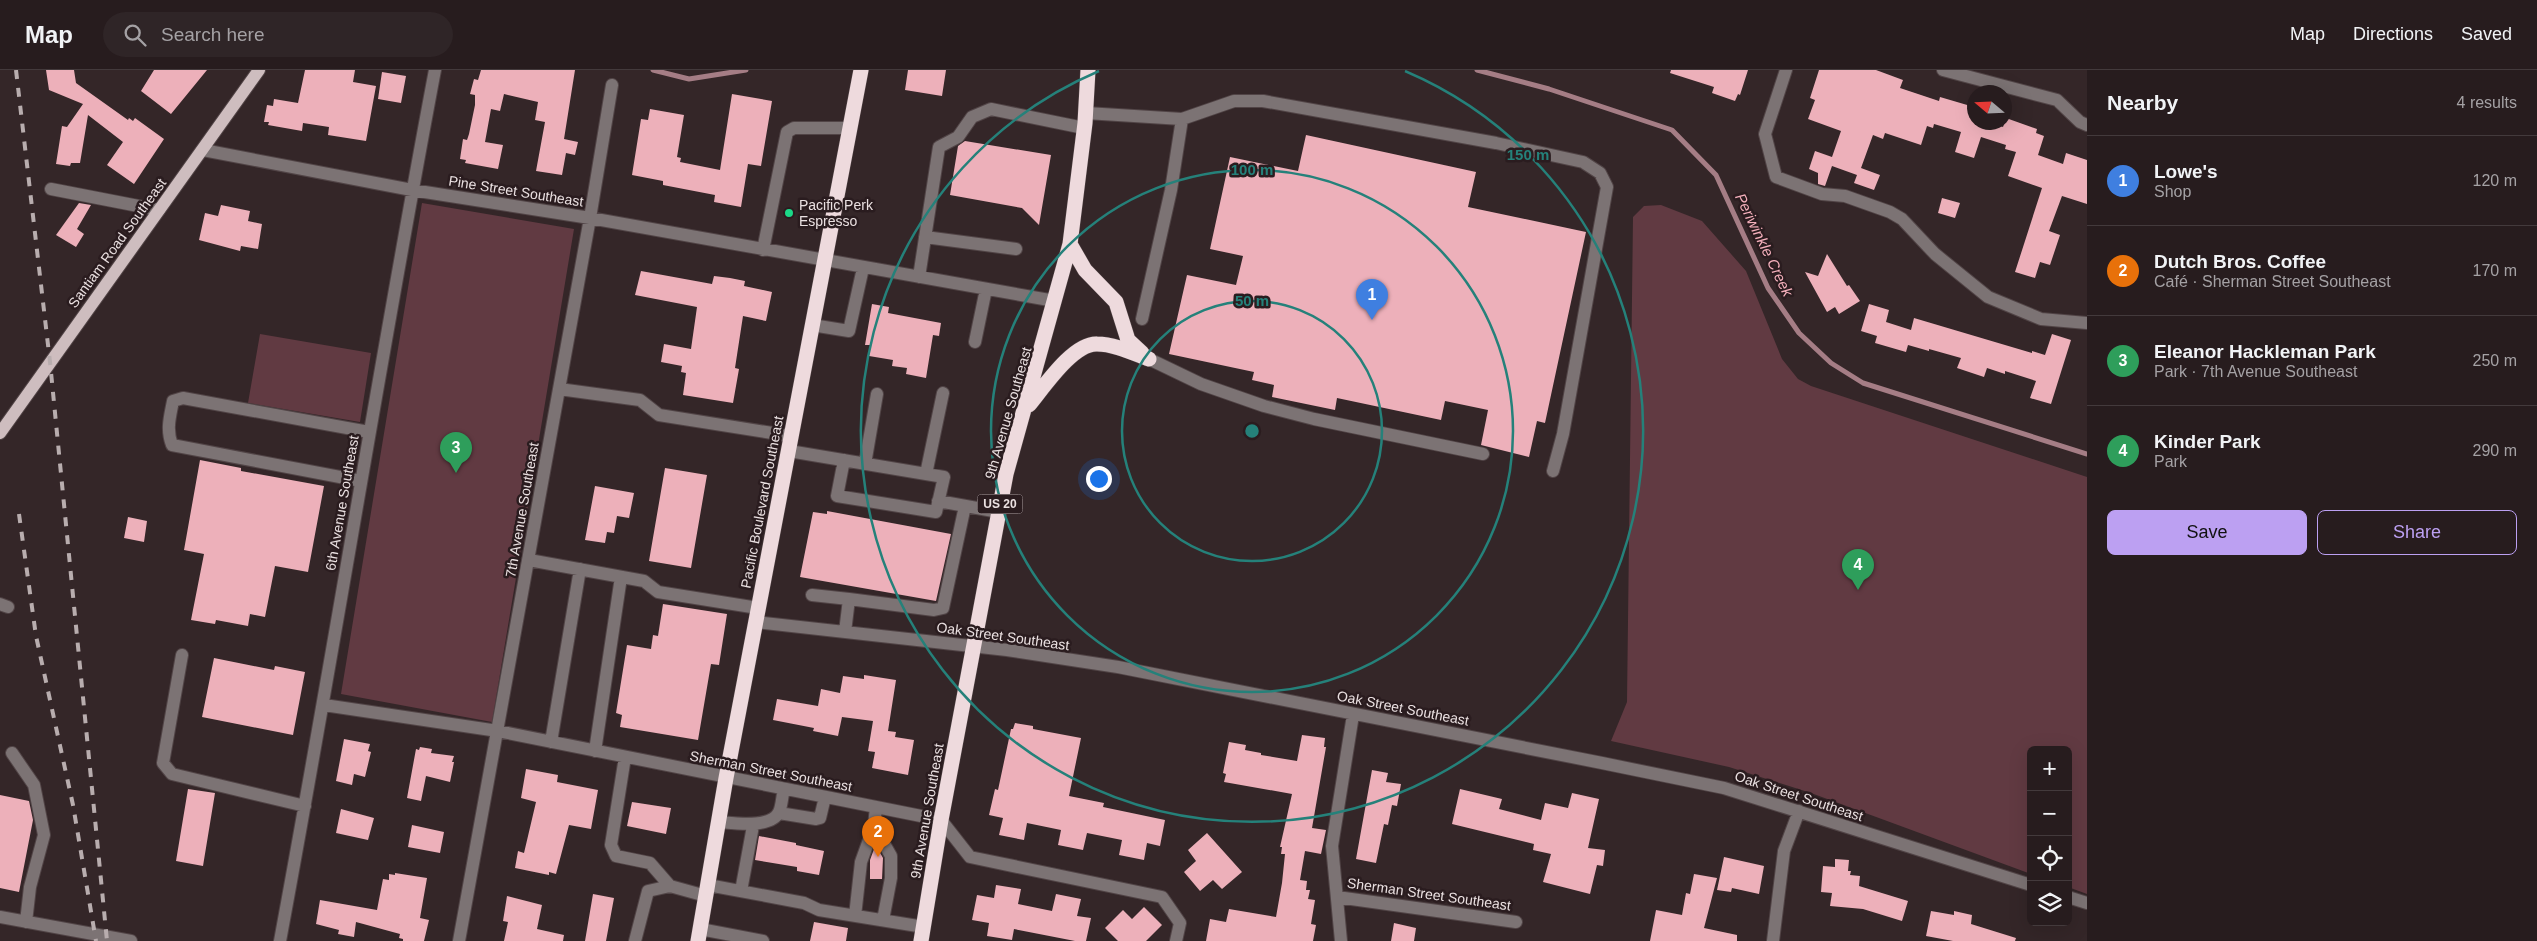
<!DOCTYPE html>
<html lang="en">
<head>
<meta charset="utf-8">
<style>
  body { margin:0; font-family:Arial,sans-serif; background:#2f2527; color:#f1f3f6 }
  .controls { position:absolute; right:15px; bottom:15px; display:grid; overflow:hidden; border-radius:8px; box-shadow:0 5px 20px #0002 }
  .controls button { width:45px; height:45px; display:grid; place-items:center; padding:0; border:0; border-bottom:1px solid #433a3c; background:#271c1e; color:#f1f3f6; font:25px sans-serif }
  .compass { position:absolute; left:1967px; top:15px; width:45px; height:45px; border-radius:50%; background:#271c1e; box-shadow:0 5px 20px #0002; rotate:289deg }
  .you { position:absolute; left:1098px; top:408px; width:18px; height:18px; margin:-12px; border:4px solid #fff; border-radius:50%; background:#1a73e8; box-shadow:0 0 0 8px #1a73e833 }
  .badge { display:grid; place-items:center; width:32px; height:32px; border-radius:50%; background:#bca0f2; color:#fff; font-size:16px; font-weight:700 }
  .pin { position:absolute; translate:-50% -41px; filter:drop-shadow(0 1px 2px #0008) }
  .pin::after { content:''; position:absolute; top:26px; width:18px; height:15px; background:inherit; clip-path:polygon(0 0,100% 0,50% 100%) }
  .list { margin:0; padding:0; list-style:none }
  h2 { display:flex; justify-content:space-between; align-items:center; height:65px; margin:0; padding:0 20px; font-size:21px }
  h2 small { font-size:16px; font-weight:400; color:#a4a1a4 }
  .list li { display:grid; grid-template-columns:32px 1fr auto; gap:15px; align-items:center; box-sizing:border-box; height:90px; padding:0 20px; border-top:1px solid #433a3c }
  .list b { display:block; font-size:19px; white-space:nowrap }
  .list p { margin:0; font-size:16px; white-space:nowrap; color:#a4a1a4 }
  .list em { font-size:16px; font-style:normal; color:#a4a1a4 }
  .actions { display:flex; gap:10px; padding:15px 20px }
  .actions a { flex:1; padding:11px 0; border:1px solid #bca0f2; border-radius:8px; text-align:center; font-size:18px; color:#bca0f2 }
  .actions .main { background:#bca0f2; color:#111 }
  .icon { flex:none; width:28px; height:28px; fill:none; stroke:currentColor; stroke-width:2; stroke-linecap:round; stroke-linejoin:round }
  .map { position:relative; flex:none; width:2087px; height:871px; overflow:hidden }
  header { display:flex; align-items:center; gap:30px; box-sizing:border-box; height:70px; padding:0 25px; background:#271c1e; border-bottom:1px solid #433a3c }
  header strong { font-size:24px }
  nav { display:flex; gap:28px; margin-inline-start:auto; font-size:18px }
  .search { width:350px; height:45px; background:#2f2527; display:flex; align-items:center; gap:12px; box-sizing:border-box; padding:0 18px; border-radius:28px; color:#a4a1a4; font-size:19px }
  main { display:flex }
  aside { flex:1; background:#271c1e }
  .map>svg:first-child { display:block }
  .green { fill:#613a42 }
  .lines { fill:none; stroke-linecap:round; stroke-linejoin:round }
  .stream { stroke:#a57d85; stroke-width:5 }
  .building { fill:#edb0ba }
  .minor-casing { stroke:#514446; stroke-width:14 }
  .major-casing { stroke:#514446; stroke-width:14 }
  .highway-casing { stroke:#514446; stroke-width:16 }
  .minor { stroke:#7c7374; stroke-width:12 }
  .major { stroke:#cebdbf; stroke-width:12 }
  .highway { stroke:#eedadd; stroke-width:15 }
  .rail { stroke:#b8adae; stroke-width:4; stroke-dasharray:9 9; stroke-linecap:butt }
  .ring { fill:none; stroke:#25817a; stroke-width:2.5 }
  .poi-dot { fill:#1bd988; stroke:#2a1c1f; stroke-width:2 }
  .labels { text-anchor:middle; stroke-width:5; stroke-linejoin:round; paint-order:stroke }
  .shield { fill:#2a1c1f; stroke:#b0a5a7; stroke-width:1 }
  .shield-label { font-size:12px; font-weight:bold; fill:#eae0e1 }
  .street-label { font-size:14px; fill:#eae0e1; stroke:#2a1c1f }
  .poi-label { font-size:14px; fill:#eae0e1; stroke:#2a1c1f; text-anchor:start }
  .water-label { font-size:15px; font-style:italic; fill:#f6b1bd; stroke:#2a1c1f }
  .centre { fill:#25817a; stroke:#2a1c1f; stroke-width:2.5 }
  .ring-label { font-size:15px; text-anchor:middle; font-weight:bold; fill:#25817a; stroke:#2a1c1f; stroke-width:5; stroke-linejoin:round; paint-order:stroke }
</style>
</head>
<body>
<header>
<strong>Map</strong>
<div class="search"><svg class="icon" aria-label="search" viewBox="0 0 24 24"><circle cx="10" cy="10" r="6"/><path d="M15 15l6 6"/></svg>Search here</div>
<nav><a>Map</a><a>Directions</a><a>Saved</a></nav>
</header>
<main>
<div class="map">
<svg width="2087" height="871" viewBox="0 0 2087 871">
  <rect width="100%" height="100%" fill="#342628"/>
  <!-- green -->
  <path class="green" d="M422,133L574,159L492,652L341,624Z
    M1661,135L1702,151L1746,201L1782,289L1798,309L1811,316L2087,407V824L2068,817V680H2031V804L1811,723L1729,697L1611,671L1627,632L1633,147L1644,136Z
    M260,264L371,283L360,352L248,333Z"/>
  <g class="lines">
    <!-- stream -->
    <path class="stream" d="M653,0L689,9L746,0
      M1477,0L1549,19L1672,60L1716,105L1768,218L1799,263L1831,293L1863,313L2087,384"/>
  </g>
  <!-- building -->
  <path class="building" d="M46,0H74L76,13L128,50L129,48L133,51L135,48L164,69L134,114L107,95L123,72L88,45L80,93H71L70,96L56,94L62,56L67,57L83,34L49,20Z
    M154,0H207L171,44L141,21Z
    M305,0H355L353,12L376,16L366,71L328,65L329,57L303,53L302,61L268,55L269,52H264L267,35L273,36L274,29L298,33Z
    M481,0H575L564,69L578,72L575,85L566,83L562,105L536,101L545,52L535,50L538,32L504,24L500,41L491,39L485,72L503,75L498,99L465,93L466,90L460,89L463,69L467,70L469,64L475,35V25L470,24L474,9L478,10Z
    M908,0H946L942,26L905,20Z
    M1671,0H1748L1740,25L1738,24L1735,31L1712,23L1714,17L1670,3Z
    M1819,0H1876L1903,10L1900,18L1939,31L1940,27L1974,37V52H1991L2003,57L2006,48L2037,59L2036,63L2044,66L2038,85L2063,94L2066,83L2087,90V134L2062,126L2049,161L2060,165L2050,195L2040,192L2035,208L2015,202L2042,118L2008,106L2016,82L2005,79L2006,75L1981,67L1974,88L1955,82L1961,62L1934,54L1933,58L1927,56L1921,75L1885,63L1883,69L1873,65L1861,98L1880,105L1874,120L1854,113L1857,105L1832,96L1825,116L1818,114V103L1809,99L1815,81L1832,87L1841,61L1808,49L1815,30L1810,28Z
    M382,2L406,6L401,33L378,29Z
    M732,24L772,31L761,96L748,94L741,137L714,132L715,125L663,115V111L632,105L641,49L648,50L650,39L684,45L677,87L681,88L680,92L720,100Z
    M1306,65L1476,102L1468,137L1586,162L1545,353L1537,351L1529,387L1481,375L1488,340L1445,331L1441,350L1337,328L1335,340L1272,327L1274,315L1252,310L1254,302L1169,284L1187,205L1236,215L1243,186L1210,179L1230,87L1298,101Z
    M965,71L1051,85L1039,155L1022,138L950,125L958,76Z
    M1942,128L1960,133L1955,148L1938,143Z
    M79,133L91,135L77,159L84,164L76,177L56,165Z
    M221,135L250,141L248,151L262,154L258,179L241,176L240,181L199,170L205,143L218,146Z
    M1827,184L1847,216L1849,215L1860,231L1839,244L1835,237L1827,242L1805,202L1818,206Z
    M641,201L712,214L714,206L730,208L745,211L744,216L772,222L766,251L743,246L735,298L739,299L733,333L683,325L686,303L681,302L682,296L661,292L664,274L691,279L697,237L635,225Z
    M872,234L889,237L888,243L941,253L939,266L933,265L926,308L906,304L907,298L892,296L893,290L869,286L871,275H865Z
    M1869,234L1889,240L1886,252L1911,260L1914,248L2032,283V281L2045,285L2052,264L2071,270L2051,334L2030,328L2036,311L2005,301V304L1987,298L1984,307L1957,298L1961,288L1929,279V281L1908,275L1906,282L1875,273L1877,266L1861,261Z
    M200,390L241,398V401L324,416L308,502L275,496L265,547L250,544L248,556L216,550L215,554L191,550L204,484L184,480Z
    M665,398L707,405L691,498L649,491Z
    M595,416L634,423L629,448L617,446L614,463L607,462L605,473L585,470Z
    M827,441L951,464L936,531L800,507L813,442L827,444Z
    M128,447L147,451L144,472L124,468Z
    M663,534L727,544L719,595L711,594L698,670L620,657L622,645L616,643L627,575L651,579L653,565L658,566Z
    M214,588L274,600L275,596L305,602L293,665L202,647Z
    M864,605L896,610L888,661L896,662L895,667L914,670L908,705L872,698L875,682L868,681L873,651L842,647L838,666L813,661L814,658L773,650L777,629L818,636L821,619L840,623L843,606L864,609Z
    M1015,653L1033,656V659L1081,668L1069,726L1104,733L1103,737L1165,750L1160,776L1147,773L1144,790L1119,785L1122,770L1087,763L1083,780L1058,775L1061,760L1027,753L1024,770L999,765L1003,748L989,745L995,719L998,720L1011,659H1013Z
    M1302,665L1325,668L1324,677H1326L1312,758L1326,760L1321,784L1305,781L1300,810L1307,811L1306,820H1310L1308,829L1315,830L1311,854L1316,855L1313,871H1206L1210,849L1226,852L1229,839L1276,847L1282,813L1285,784H1281L1282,777H1280L1292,724L1224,712L1226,704L1223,703L1229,672L1246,675L1245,680L1261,683V685L1297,691Z
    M344,669L370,674L368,681L371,682L365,707L354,704L352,715L336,711Z
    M420,677L432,679L431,683L454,686L452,692H454L450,712L426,706L421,731L407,728L416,679L419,680Z
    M526,699L558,705L557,712L598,720L591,759L569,755L556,804L549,802V805L515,798L518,781L524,783L536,732L521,728Z
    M1372,700L1388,703L1386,712L1401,714L1397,736L1392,735L1388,755L1384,754L1376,793L1356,789Z
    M188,719L215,723L203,796L176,791Z
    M1460,719L1502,729L1499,739L1541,750L1545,733L1568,738L1572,723L1599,729L1588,778L1605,780L1603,796L1597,795L1590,824L1543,812L1551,784L1533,780L1534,774L1452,754Z
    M0,725L29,731L33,750L19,822L0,818Z
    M632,732L671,738L666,764L627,756Z
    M341,739L374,748L368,770L336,763Z
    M412,755L444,762L440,783L408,777Z
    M1207,763L1242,802L1222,819L1213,810L1200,821L1184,802L1196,791L1188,780Z
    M759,766L796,773V775L824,781L819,805L797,801V797L755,790Z
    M874,779H878L883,788L882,809H870V790Z
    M1724,787L1764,796L1759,824L1732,818L1731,822L1717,820Z
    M1835,789L1849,790L1848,801H1851L1850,805L1860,806L1859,816L1908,831L1902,851L1863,839L1830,836L1832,823L1821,822L1823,796L1835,797Z
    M395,803L427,808L420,848L429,850L424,871H403V869L399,868L400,864L356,852L354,867L338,864L339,860L316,854L320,830L377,840L383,809L389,810V804L395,805Z
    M1694,804L1717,808L1704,858L1737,865V871H1650L1656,840L1682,845L1686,823L1690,824Z
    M996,815L1021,819L1018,834L1052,841L1056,824L1081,829L1077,846L1091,848L1086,871H1075L1014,859L1012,870L987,866L989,853L972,850L977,825L994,828Z
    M593,824L614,828L606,871H585Z
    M507,826L542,835L537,859L564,865L563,871H504L508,852L503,851Z
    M1144,837L1162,855L1146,871H1118L1105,858L1123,840L1132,849Z
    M1931,841L1954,845V841L1972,845L1971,854L2016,868L2015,871H1953L1926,866Z
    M814,852L848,858L846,871H810Z
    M1394,853L1416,858L1414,871H1391Z"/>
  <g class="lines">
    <defs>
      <path id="minor" d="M1786,0L1765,64L1776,107L1822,124L1845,126L1890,142L1902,149L1935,184L1988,227L2041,249L2087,253
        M1943,0L2057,30L2080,52L2087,55
        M1086,43L1182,49L1171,120L1142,249
        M1182,49L1234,31H1263L1496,73L1583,92L1600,103L1607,117L1563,364L1553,401
        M203,80L412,120L590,148L1055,231
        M51,119L159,140
        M925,167L1016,179
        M763,180L787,62L794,58H849
        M919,207L939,77L958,67L972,47L991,39L1084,58
        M812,255L849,261L863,198
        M975,272L986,219
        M1149,289L1201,314L1264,336L1314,349L1483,384
        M559,319L640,330L659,345L791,366
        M789,381L944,407L936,442L837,426L844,390
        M865,394L877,324
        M926,404L943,323
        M361,411L172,375C166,359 170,347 173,331L183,328L369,362
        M938,431L999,442
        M529,490L644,511L658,522L758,538
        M812,525L849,529
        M0,534L8,537
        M756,552L1007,580L1118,597L1602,693L1724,718L2031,815
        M845,562L849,529L934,540L943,538L965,436
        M182,585L163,693L172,704L305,736
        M324,635L498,661L941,750L970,787L1162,827L1180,853L1176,871
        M551,672L580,499
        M595,681L621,507
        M12,683L34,715L44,765L30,817L26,852
        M625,687L611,775L616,786L650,793L670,816L706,826
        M779,743L816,749L820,748L825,727
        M719,752C733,753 771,759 779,742C782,736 782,726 784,719
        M874,756L891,786V808L883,850
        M708,815L804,833L819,840L924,857
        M741,821L753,756
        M1337,827L1516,852
        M2068,827L2087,833
        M855,846L861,792L874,756L876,737
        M0,847L131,871
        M700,859L763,871
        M280,871C334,581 380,290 435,0
        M459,871L590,148L612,15
        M635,871L648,821L670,816
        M1341,871L1332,776L1353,645
        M1773,871L1784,781L1799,741"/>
      <path id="major" d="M0,363L259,0"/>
      <path id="highway" d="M1070,174L1085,200L1116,232L1128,270L1142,283
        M1029,335C1044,317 1073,273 1097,274C1114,274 1133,283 1149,289
        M698,871L726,708L861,0
        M921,871L941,750L1006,404L1070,174L1085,53L1088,0"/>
    </defs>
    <!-- minor casing -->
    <use href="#minor" class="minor-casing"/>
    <!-- major casing -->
    <use href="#major" class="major-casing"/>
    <!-- highway casing -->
    <use href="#highway" class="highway-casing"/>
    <!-- minor -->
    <use href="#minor" class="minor"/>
    <!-- major -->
    <use href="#major" class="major"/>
    <!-- highway -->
    <use href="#highway" class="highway"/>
    <!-- rail -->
    <path class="rail" d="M16,0L50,292L107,871
      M19,444L36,566L73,735L96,871"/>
  </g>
  <!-- distance rings -->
  <g class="ring">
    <circle cx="1252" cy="361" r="130"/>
    <circle cx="1252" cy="361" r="261"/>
    <path d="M1405 1A391 391 0 1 1 1099 1"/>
  </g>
  <!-- markers -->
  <circle class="poi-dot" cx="789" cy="143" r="5"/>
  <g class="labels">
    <!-- shield labels -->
    <rect class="shield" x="977.5" y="424.5" width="45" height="19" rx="4"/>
    <g class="shield-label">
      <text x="1000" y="438">US 20</text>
    </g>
    <!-- street labels -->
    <g class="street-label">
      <text transform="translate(516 121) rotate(9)" y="5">Pine Street Southeast</text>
      <text transform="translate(117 173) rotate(-54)" y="5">Santiam Road Southeast</text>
      <text transform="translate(1008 343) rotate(-74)" y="5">9th Avenue Southeast</text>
      <text transform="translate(762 432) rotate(-79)" y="5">Pacific Boulevard Southeast</text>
      <text transform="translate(342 433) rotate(-80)" y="5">6th Avenue Southeast</text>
      <text transform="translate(522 440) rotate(-80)" y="5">7th Avenue Southeast</text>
      <text transform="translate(1003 566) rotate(8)" y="5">Oak Street Southeast</text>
      <text transform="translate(1403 638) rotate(11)" y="5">Oak Street Southeast</text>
      <text transform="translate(771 701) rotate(11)" y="5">Sherman Street Southeast</text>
      <text transform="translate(1799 726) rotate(18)" y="5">Oak Street Southeast</text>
      <text transform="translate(927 741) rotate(-80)" y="5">9th Avenue Southeast</text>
      <text transform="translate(1429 824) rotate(8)" y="5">Sherman Street Southeast</text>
    </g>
    <!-- poi labels -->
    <g class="poi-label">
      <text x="799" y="140">Pacific Perk<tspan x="799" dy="16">Espresso</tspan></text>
    </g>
    <!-- water labels -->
    <g class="water-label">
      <text transform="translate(1764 175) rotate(64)" y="5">Periwinkle Creek</text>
    </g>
  </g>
  <circle cx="1252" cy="361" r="8" class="centre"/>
  <g class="ring-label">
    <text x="1528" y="90">150 m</text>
    <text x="1252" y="105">100 m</text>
    <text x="1252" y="236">50 m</text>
  </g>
</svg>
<div class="controls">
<button>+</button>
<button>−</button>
<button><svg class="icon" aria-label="locate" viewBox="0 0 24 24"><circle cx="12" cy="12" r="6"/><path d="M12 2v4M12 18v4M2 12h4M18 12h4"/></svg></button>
<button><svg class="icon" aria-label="layers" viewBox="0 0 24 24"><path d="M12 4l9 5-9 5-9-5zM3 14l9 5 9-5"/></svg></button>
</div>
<svg class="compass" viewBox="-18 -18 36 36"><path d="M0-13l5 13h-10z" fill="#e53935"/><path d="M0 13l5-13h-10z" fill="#a4a1a4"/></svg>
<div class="you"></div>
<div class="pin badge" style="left:1372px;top:250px;background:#3f7fe0">1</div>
<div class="pin badge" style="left:878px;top:787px;background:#e8710a">2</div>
<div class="pin badge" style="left:456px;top:403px;background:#2e9e5b">3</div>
<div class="pin badge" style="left:1858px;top:520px;background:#2e9e5b">4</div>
</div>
<aside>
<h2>Nearby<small>4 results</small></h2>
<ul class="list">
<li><span class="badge" style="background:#3f7fe0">1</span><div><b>Lowe's</b><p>Shop</p></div><em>120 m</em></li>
<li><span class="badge" style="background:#e8710a">2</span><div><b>Dutch Bros. Coffee</b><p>Café · Sherman Street Southeast</p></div><em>170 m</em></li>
<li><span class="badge" style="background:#2e9e5b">3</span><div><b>Eleanor Hackleman Park</b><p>Park · 7th Avenue Southeast</p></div><em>250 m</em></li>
<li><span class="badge" style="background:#2e9e5b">4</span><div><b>Kinder Park</b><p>Park</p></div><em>290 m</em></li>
</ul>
<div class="actions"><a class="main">Save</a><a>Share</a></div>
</aside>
</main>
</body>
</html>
